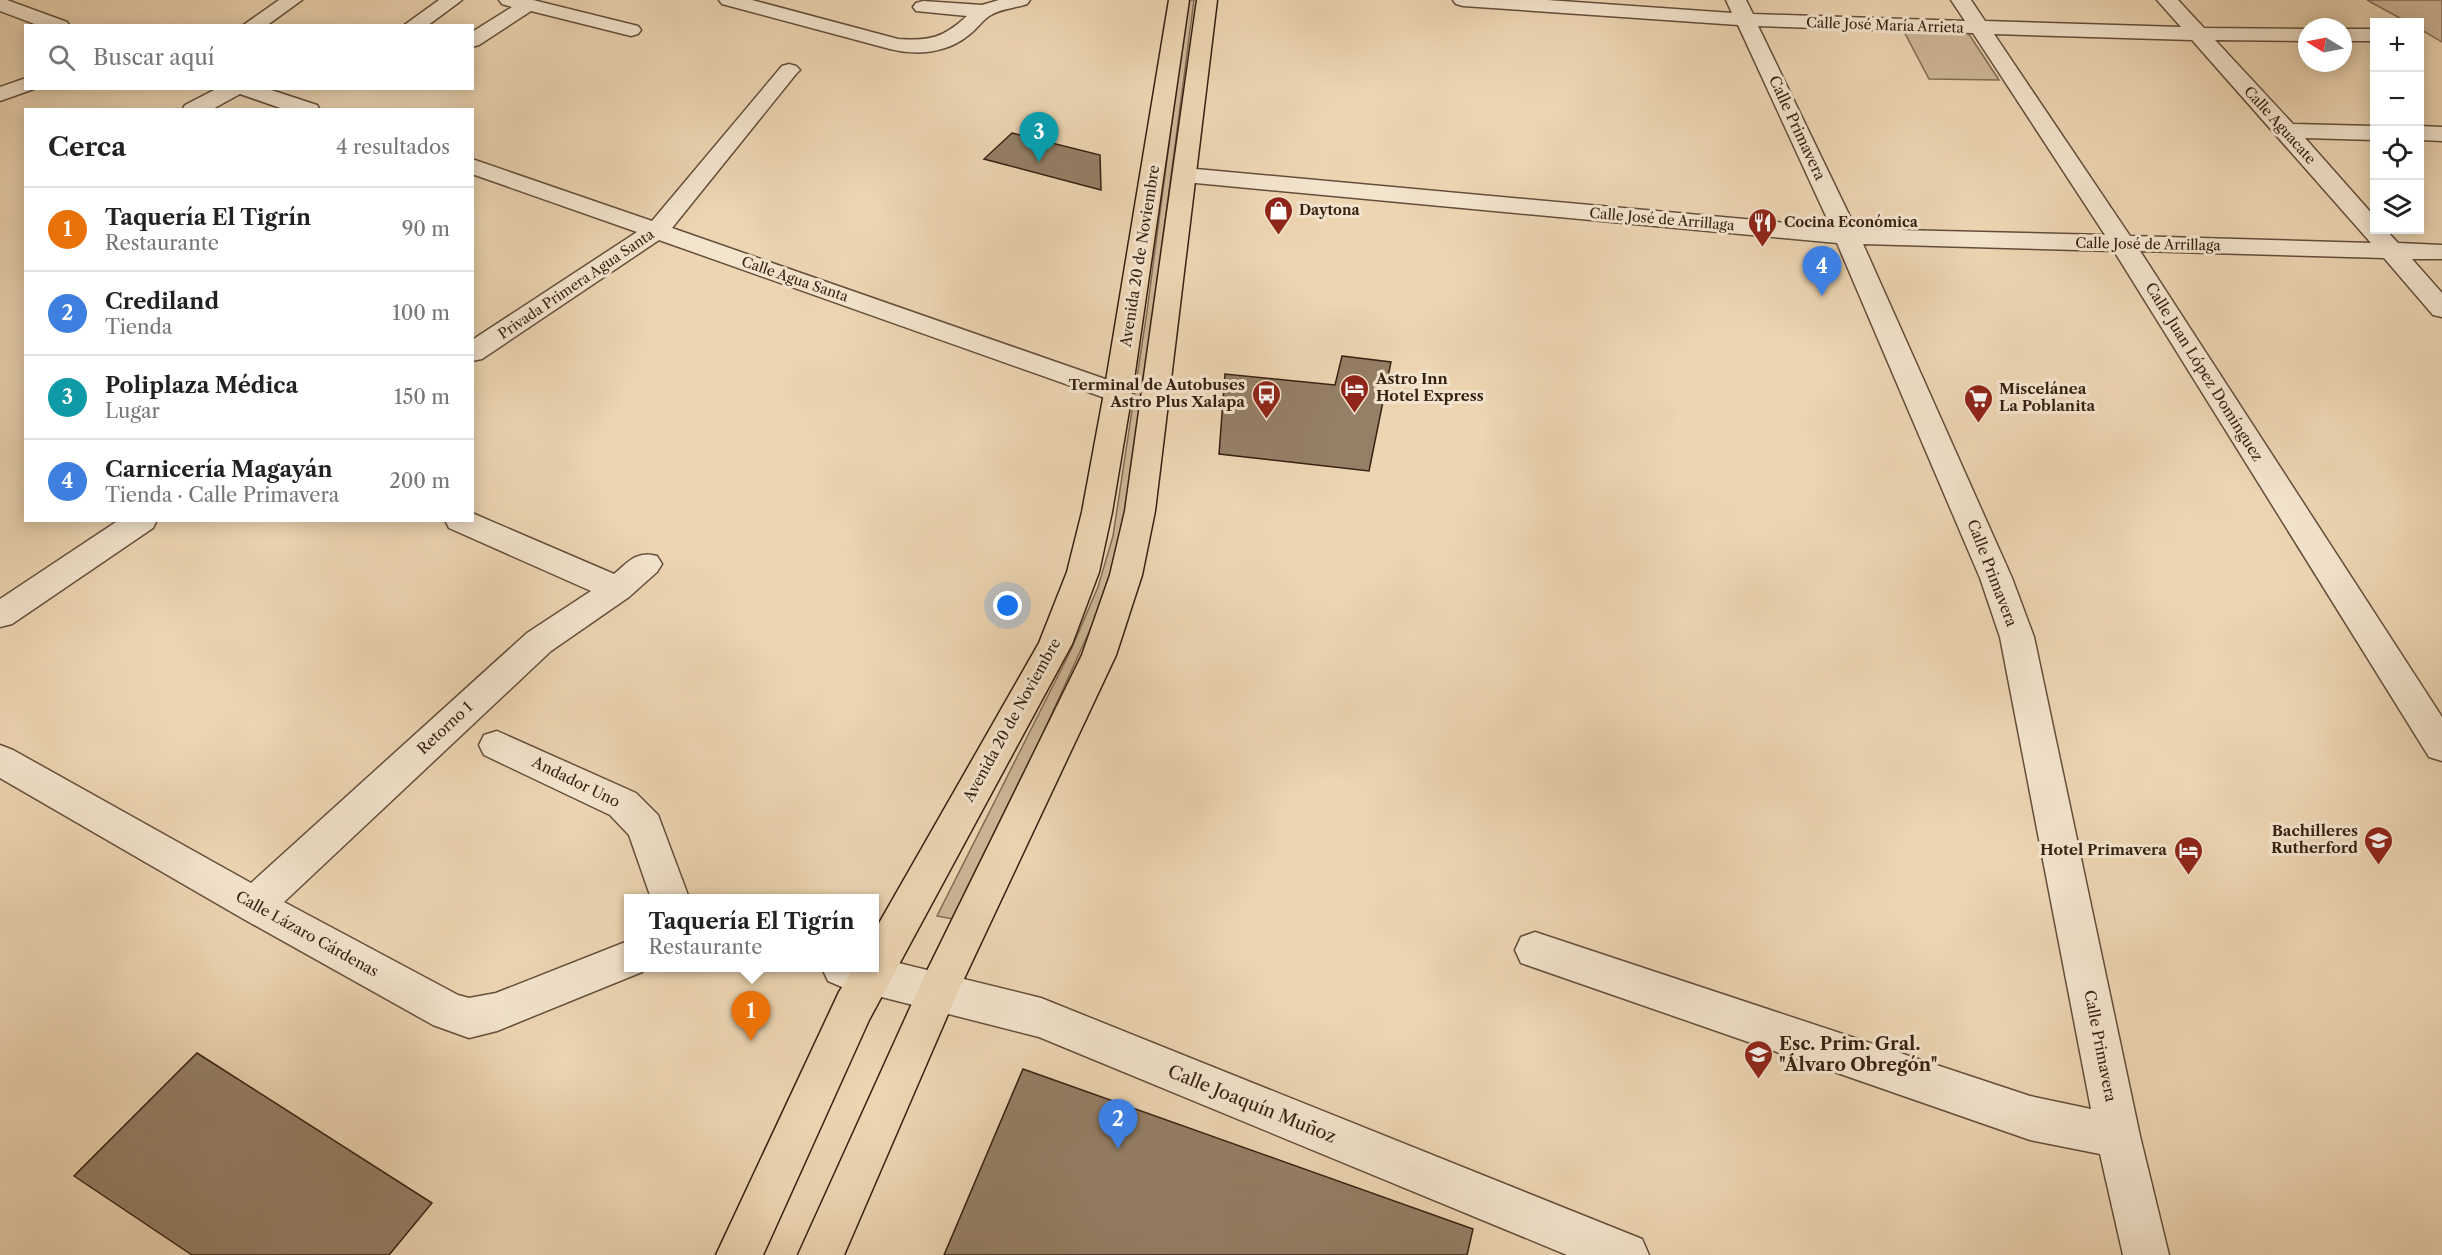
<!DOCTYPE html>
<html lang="es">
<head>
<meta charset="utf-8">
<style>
  body { margin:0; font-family:"Libre Caslon Text",serif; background:#f2f2f2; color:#222 }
  .controls { position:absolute; right:18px; top:18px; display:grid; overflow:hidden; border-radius:0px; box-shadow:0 3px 15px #0003 }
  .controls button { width:54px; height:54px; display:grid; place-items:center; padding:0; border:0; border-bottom:2px solid #e0e0e0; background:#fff; color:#222; font:30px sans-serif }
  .compass { position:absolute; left:2298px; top:18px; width:54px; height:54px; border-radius:50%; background:#fff; box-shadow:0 3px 15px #0003; rotate:280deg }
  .you { position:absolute; left:1008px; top:606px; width:21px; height:21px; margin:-15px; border:4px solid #fff; border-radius:50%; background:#1a73e8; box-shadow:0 0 0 9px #1a73e833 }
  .badge { display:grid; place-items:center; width:39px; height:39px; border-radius:50%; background:#8f2418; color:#fff; font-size:20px; font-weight:700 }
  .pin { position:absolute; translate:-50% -50px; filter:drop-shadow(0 2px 3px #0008) }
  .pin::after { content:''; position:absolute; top:32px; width:21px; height:18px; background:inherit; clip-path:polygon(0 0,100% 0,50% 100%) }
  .popup { position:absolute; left:624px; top:894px; width:255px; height:78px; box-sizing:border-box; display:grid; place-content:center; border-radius:0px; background:#fff; filter:drop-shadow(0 2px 4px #0005); font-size:20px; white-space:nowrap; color:#767676 }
  .popup b { font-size:22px; color:#222 }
  .popup::after { content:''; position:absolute; left:50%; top:100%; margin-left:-12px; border:12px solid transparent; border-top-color:#fff }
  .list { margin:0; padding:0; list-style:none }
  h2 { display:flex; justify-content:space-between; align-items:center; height:78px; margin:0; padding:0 24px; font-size:26px }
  h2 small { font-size:20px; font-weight:400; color:#767676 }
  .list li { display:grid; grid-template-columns:39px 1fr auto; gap:18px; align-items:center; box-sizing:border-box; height:84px; padding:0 24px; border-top:2px solid #e0e0e0 }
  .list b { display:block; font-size:22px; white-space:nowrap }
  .list p { margin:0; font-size:20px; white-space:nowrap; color:#767676 }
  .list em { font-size:20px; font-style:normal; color:#767676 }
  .icon { flex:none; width:33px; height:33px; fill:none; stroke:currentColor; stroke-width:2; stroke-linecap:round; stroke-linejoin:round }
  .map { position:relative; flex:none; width:2442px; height:1255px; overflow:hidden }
  .search { position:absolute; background:#fff; box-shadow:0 3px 15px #0003; left:24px; top:24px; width:450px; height:66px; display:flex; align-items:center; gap:15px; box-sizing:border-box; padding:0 21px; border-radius:0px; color:#767676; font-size:22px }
  .panel { position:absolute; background:#fff; box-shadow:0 3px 15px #0003; left:24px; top:108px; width:450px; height:414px; border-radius:0px }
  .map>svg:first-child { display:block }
  .green { fill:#ceb697; stroke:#826c55; stroke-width:1.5 }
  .building { fill:#957f66; stroke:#362113; stroke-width:1.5 }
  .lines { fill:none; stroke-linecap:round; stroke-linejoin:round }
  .minor-casing { stroke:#644e3b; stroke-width:3 }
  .major-casing { stroke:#362113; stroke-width:3 }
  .minor { fill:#f3e4cd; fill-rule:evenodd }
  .major { fill:#edd5b2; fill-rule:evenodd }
  .labels { text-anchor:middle; stroke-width:6; stroke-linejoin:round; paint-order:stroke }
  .far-street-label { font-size:14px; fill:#362113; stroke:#f3e4cd }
  .far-poi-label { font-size:14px; font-weight:bold; fill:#362113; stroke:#f3e4cd; text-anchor:start }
  .street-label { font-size:15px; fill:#362113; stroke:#f3e4cd }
  .poi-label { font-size:15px; font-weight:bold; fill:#362113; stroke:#f3e4cd; text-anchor:end }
  .near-poi-label { font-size:18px; font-weight:bold; fill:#362113; stroke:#f3e4cd; text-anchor:start }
  .near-street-label { font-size:18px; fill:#362113; stroke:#f3e4cd }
</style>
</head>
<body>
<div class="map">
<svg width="2442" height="1255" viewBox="0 0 2442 1255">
  <rect width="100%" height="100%" fill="#edd5b2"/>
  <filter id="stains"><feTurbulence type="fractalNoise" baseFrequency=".00333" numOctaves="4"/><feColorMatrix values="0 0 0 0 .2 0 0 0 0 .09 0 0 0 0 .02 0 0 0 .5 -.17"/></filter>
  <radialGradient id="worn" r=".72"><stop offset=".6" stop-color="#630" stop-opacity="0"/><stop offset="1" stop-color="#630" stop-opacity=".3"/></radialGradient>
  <!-- green -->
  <path class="green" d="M1188,0H1194L1124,537L1109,588L958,920L937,916L1071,650L1098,587L1113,536L1147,311Z
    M2367,0H2442V42L2420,29V22H2407Z
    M1899,22L1963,25L1999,80L1929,79Z"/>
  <!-- building -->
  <path class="building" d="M1012,133L1100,155L1101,190L984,159Z
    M1342,356L1391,362L1369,471L1219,454L1225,374L1335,385Z
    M197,1053L432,1203L389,1255H192L74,1176Z
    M1023,1069L1473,1229L1467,1255H944Z"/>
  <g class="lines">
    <defs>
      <path id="minor" d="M0,0H7L67,22L70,26H40L0,11Z
        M279,0H302L266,26H242Z
        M439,0H462L427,26H403Z
        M499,0H533L638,26L641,30L638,34L631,36L531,11L479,45L472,47V32L512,7L502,4Z
        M719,0H752L898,39C930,41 943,38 967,16L916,11L913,7L916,3L923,1L982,5L999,0H1030L1027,4C1016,8 1001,9 991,15C983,19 977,29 970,34C948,53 917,56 890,49L722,4Z
        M1453,0H1547L1732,13L1726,0H1746L1753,14L1965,21L1951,0H1971L1985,21L2181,27L2157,0H2178L2204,28L2307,29V41L2215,40L2293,124L2374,126V140L2305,138L2374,216V230H2386L2398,243L2442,245V259H2412L2442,293V317L2433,315L2384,258L2140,251L2442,717V761L2429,757L2114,251L1863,244L2012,578L2034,637L2140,1136L2169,1255H2123L2100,1154L2030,1140L1521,963L1515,950L1521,937L1535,932L2030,1096L2091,1109L2000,637L1980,578L1837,243L1185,182L1177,180L1173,175L1177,170L1185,168L1831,227L1738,25L1463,6L1456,4ZM1758,26L1973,33L2105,235L1856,229ZM1994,34L2192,40L2371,243L2130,236Z
        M2343,29H2374V41H2343Z
        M789,64L796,66L800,70L796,74L672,228L1128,387L1132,393L1128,399L1118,402L1108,399L659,240L482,359L472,361V340L637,232L472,174V159L652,221L782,66Z
        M26,78V88L34,89L0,101V87Z
        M218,88H265L317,105L320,110H286L240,94L211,110H182L185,105Z
        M2420,126L2442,127V141L2420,140Z
        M472,513L614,574C628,562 637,550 657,556L662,564L657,572L629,597L551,651L284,902L458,995L469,998L496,993L628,941V968H644L642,972L497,1031L469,1038L433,1025L240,917L0,778V745L13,750L251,883L527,633L591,591L449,528L445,520H472Z
        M119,520H157L153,528L12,624L0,627V599Z
        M497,731L636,793L658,815L689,898H651L629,835L610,815L484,755L479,745L484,735Z
        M874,957L1041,998L1642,1239L1649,1255H1567L1039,1037L842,987L828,981L822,968H874Z"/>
      <path id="major" d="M1169,0H1189L1132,393L1112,512L1099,572L1072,644L869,1020L763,1255H716L839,992L854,968H874V932L1039,643L1067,572L1082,512L1104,393Z
        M1197,0H1217L1155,511L1142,575L1116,655L955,998L844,1255H798L924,977L1082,655L1110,575L1125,511Z"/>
    </defs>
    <!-- minor casing -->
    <use href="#minor" class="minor-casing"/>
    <!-- major casing -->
    <use href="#major" class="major-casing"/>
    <!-- minor -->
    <use href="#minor" class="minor"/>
    <!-- major -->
    <use href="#major" class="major"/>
  </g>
  <!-- icons -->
  <defs>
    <symbol id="shop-pin" viewBox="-11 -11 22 30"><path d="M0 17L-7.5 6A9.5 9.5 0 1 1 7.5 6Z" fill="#8f2418" stroke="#f3e4cd"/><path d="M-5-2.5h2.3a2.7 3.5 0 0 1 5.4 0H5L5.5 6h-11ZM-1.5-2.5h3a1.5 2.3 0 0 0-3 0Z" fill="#fff"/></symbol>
    <symbol id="restaurant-pin" viewBox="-11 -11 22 30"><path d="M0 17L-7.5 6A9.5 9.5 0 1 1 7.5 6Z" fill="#8f2418" stroke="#f3e4cd"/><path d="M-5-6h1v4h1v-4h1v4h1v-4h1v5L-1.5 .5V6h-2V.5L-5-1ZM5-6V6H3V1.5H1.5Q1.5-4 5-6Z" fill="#fff"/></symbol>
    <symbol id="hotel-pin" viewBox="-11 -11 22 30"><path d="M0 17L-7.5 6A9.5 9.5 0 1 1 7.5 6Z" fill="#8f2418" stroke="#f3e4cd"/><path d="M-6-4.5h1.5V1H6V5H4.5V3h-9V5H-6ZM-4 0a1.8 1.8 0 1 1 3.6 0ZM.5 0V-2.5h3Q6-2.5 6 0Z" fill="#fff"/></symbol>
    <symbol id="bus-pin" viewBox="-11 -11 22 30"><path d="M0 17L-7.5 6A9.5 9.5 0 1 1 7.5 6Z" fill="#8f2418" stroke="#f3e4cd"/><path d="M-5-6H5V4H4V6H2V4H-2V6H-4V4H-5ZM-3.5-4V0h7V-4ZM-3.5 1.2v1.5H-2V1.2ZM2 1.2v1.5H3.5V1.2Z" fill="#fff"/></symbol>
    <symbol id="supermarket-pin" viewBox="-11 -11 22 30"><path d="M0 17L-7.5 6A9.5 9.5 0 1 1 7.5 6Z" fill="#8f2418" stroke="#f3e4cd"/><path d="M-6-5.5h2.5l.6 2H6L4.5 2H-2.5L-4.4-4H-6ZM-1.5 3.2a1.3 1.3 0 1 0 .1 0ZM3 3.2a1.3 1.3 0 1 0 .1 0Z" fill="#fff"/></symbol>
    <symbol id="school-pin" viewBox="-11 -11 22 30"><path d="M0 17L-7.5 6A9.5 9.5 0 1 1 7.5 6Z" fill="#8f2418" stroke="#f3e4cd"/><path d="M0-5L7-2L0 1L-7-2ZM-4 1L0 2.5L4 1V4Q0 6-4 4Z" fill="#fff"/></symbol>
  </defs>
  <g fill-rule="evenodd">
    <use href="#shop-pin" x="1262" y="194" width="33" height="45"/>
    <use href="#restaurant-pin" x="1746" y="206" width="33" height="45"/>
    <use href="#hotel-pin" x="1338" y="372" width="33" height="45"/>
    <use href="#bus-pin" x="1250" y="378" width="33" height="45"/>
    <use href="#supermarket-pin" x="1962" y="382" width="33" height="45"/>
    <use href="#school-pin" x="2362" y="824" width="33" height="45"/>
    <use href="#hotel-pin" x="2172" y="834" width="33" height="45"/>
    <use href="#school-pin" x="1742" y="1038" width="33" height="45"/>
  </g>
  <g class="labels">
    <!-- far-street labels -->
    <g class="far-street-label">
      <text transform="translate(1885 25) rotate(2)" y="5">Calle José María Arrieta</text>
      <text transform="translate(2280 125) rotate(48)" y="5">Calle Aguacate</text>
      <text transform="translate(1662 219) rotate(5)" y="5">Calle José de Arrillaga</text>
      <text transform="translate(2148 244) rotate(1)" y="5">Calle José de Arrillaga</text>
      <text transform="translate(795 279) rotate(19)" y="5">Calle Agua Santa</text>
      <text transform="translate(576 284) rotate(-34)" y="5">Privada Primera Agua Santa</text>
    </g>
    <!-- far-poi labels -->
    <g class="far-poi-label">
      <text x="1299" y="215">Daytona</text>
      <text x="1784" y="227">Cocina Económica</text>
    </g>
    <!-- street labels -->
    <g class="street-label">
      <text transform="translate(1797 128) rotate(65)" y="5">Calle Primavera</text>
      <text transform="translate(1140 256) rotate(-81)" y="5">Avenida 20 de Noviembre</text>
      <text transform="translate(2204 372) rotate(58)" y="5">Calle Juan López Domínguez</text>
      <text transform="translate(1992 573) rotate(69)" y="5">Calle Primavera</text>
      <text transform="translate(1012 720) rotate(-61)" y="5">Avenida 20 de Noviembre</text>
      <text transform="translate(445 728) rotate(-43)" y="5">Retorno 1</text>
      <text transform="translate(576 782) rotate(26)" y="5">Andador Uno</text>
      <text transform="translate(307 934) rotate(29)" y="5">Calle Lázaro Cárdenas</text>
      <text transform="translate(2100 1046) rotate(79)" y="5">Calle Primavera</text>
    </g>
    <!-- poi labels -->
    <g class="poi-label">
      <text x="1376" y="384" text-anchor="start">Astro Inn<tspan x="1376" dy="17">Hotel Express</tspan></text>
      <text x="1245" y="390">Terminal de Autobuses<tspan x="1245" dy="17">Astro Plus Xalapa</tspan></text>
      <text x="1999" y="394" text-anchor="start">Miscelánea<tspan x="1999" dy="17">La Poblanita</tspan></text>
      <text x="2358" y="836">Bachilleres<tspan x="2358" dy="17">Rutherford</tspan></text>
      <text x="2167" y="855">Hotel Primavera</text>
    </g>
    <!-- near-poi labels -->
    <g class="near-poi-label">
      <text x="1779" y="1050">Esc. Prim. Gral.<tspan x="1779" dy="21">"Álvaro Obregón"</tspan></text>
    </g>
    <!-- near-street labels -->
    <g class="near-street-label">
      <text transform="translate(1252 1104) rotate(22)" y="6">Calle Joaquín Muñoz</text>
    </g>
  </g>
  <rect width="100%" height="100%" filter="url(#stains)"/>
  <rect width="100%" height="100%" fill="url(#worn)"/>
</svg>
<div class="controls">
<button>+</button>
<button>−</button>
<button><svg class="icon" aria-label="locate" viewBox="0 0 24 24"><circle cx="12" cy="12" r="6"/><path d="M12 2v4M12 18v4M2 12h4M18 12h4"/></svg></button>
<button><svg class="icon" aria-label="layers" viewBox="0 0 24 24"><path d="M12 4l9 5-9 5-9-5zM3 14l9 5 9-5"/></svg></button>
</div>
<svg class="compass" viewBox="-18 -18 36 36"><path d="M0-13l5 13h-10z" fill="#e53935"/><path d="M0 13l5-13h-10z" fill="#767676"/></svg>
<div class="you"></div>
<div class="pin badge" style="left:751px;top:1041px;background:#e8710a">1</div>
<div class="popup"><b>Taquería El Tigrín</b>Restaurante</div>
<div class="pin badge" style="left:1118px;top:1149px;background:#3f7fe0">2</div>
<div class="pin badge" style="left:1039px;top:162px;background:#0f9aa8">3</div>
<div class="pin badge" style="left:1822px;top:296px;background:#3f7fe0">4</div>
<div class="search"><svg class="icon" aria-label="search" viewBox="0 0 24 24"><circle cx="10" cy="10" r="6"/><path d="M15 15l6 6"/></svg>Buscar aquí</div>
<section class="panel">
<h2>Cerca<small>4 resultados</small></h2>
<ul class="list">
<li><span class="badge" style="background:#e8710a">1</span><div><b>Taquería El Tigrín</b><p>Restaurante</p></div><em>90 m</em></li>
<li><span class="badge" style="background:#3f7fe0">2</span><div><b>Crediland</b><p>Tienda</p></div><em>100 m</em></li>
<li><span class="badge" style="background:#0f9aa8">3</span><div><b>Poliplaza Médica</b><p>Lugar</p></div><em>150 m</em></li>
<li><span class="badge" style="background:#3f7fe0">4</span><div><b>Carnicería Magayán</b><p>Tienda · Calle Primavera</p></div><em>200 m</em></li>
</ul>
</section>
</div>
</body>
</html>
